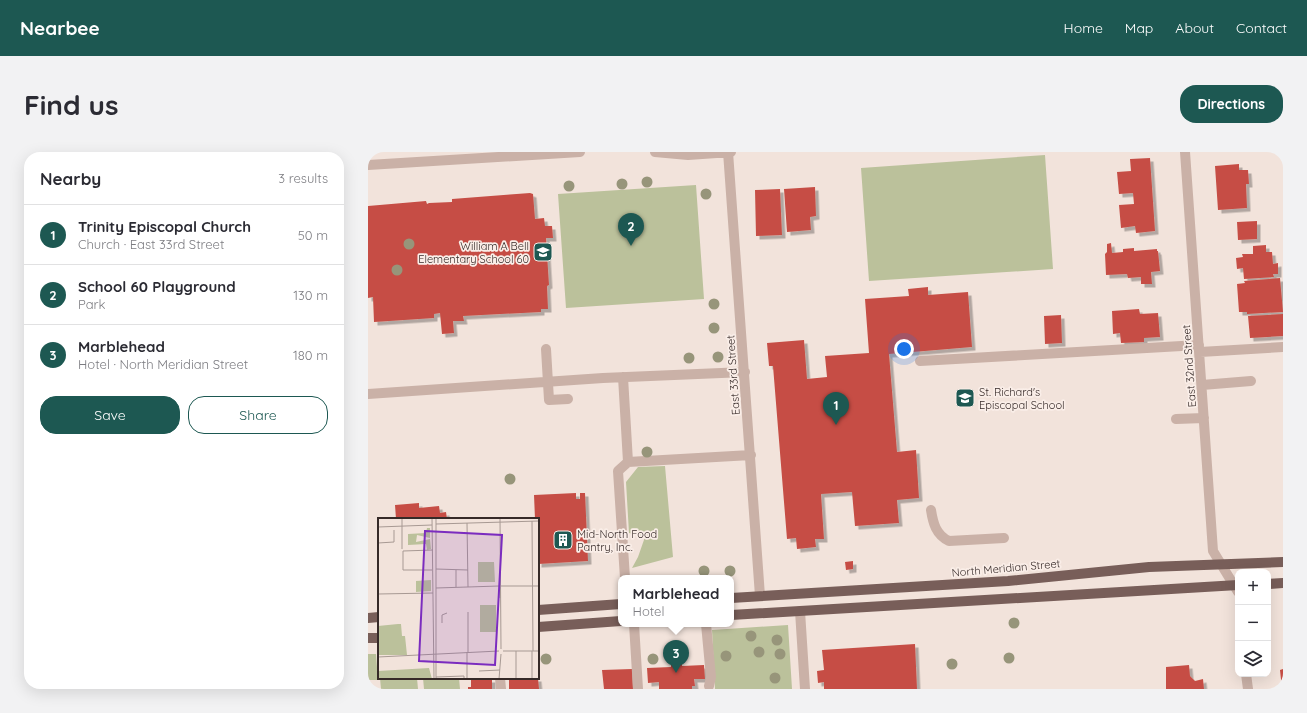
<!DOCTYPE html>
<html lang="en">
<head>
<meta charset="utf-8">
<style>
  body { margin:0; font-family:Quicksand,sans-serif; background:#f2f2f3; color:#2b2b33 }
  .controls { position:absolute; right:12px; bottom:12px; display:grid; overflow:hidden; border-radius:8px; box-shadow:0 4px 16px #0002 }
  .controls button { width:36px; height:36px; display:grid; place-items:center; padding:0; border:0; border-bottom:1px solid #e1e1e2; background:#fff; color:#2b2b33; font:20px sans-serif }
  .you { position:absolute; left:536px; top:197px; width:14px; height:14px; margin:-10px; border:3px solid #fff; border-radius:50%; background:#1a73e8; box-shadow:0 0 0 6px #1a73e833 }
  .badge { display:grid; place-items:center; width:26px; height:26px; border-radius:50%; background:#1d5852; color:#fff; font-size:13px; font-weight:700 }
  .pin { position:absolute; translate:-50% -33px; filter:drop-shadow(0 1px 2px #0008) }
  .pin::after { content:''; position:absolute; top:21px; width:14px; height:12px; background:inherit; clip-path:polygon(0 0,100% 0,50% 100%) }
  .popup { position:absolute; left:250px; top:423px; width:116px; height:52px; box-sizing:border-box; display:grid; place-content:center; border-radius:8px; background:#fff; filter:drop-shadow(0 1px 3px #0005); font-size:13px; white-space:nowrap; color:#7c7c81 }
  .popup b { font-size:15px; color:#2b2b33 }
  .popup::after { content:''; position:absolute; left:50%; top:100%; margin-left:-8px; border:8px solid transparent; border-top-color:#fff }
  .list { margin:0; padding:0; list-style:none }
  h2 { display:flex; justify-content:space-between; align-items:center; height:52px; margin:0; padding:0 16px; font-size:17px }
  h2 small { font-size:13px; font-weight:400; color:#7c7c81 }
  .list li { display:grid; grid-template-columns:26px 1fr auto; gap:12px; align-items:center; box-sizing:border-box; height:60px; padding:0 16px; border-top:1px solid #e1e1e2 }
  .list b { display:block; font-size:15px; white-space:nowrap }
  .list p { margin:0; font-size:13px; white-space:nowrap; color:#7c7c81 }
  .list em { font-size:13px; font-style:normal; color:#7c7c81 }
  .actions { display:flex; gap:8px; padding:12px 16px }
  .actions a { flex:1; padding:9px 0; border:1px solid #1d5852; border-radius:16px; text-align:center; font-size:14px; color:#1d5852 }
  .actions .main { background:#1d5852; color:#fff }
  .icon { flex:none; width:22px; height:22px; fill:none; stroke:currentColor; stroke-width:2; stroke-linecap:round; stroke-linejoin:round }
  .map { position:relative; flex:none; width:915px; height:537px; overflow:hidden; border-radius:16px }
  header { display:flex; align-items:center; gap:24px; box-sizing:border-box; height:56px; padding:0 20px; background:#1d5852; color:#fff }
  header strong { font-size:19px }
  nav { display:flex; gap:22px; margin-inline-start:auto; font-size:14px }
  .intro { display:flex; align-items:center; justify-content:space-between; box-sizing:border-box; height:96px; padding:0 24px }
  h1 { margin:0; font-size:28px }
  .button { padding:10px 18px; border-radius:16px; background:#1d5852; color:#fff; font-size:14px; font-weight:700 }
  main { display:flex; gap:24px; padding:0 24px }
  aside { flex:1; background:#fff; border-radius:16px; box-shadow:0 4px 16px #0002 }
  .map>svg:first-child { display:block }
  .green { fill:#bbc19b }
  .building { fill:#c64e45; filter:url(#shadow) }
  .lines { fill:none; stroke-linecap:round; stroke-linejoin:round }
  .minor { stroke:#cab1a7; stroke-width:10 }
  .major { stroke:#785e59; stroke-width:10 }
  .tree { fill:#97957a }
  .labels { text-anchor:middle; stroke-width:3.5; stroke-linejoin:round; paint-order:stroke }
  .poi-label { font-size:11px; fill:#362a28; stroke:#faeee8; text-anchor:start }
  .street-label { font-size:11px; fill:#362a28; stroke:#faeee8 }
  .inset-road { fill:none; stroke:#a79993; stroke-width:1 }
  .view { fill:#7b2cbf; fill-opacity:0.15; stroke:#7b2cbf; stroke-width:2 }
  .inset-edge { fill:none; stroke:#362a28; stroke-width:2 }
</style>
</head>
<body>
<header>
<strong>Nearbee</strong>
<nav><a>Home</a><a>Map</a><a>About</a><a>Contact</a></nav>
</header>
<div class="intro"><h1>Find us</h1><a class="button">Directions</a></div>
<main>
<aside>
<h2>Nearby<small>3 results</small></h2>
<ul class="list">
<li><span class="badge">1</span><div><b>Trinity Episcopal Church</b><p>Church · East 33rd Street</p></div><em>50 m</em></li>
<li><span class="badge">2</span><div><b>School 60 Playground</b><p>Park</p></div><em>130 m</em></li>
<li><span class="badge">3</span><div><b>Marblehead</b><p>Hotel · North Meridian Street</p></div><em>180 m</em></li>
</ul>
<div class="actions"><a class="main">Save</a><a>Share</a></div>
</aside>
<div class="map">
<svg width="915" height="537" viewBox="0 0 915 537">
  <defs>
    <filter id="shadow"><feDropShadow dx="3.5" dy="3.5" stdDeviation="0" flood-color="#0004"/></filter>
  </defs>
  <rect width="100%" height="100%" fill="#f2e3db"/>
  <!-- green -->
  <path class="green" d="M677,3L685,117L501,129L493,16Z
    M328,33L336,147L198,156L190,42Z
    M297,314L305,405L264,416L270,405L277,385L261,381L258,330L270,315Z
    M420,473L424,537H347L344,478Z
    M0,502H8L10,528H0Z
    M12,526H49L50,537H13Z
    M55,526H91L92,537H56Z"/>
  <!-- building -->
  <path class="building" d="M782,6L787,79L768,81L767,74L753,76L751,53L766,52L765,41L751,42L749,20L763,19L762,7Z
    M871,12V18H880L881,32H878L879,56L850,58L847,14Z
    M447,35L448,64L442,65L443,78L419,80L416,37Z
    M412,37L414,83L388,84L387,38Z
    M162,41L165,42L167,67L176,66L177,74H184L185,86H178L181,133L179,134L180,157H173V160L95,164L96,169H85L86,181L74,182L72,161L66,162V166L6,170L5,145L0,146V54L58,49L59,52L61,51L84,50V47Z
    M889,69V87L870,88L869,70Z
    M743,91L744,101L755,100V97L766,96V99L789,97V99H790L792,119L783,120L784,132H773V125L760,126L759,122L738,123L737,102L739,100V92Z
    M898,93V100H904L905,112L910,111V122H905L906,125L876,127L875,116L869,117L868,106L875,105L874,102H885V94Z
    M912,126L915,160L879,162V160H871L869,132L877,131L876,129Z
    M560,135V143L600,140L604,195L521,202L529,300L548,298L551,346L529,348L531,371L487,374L484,340L453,342L456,387H447L448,395L429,397L428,386L419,387L405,214H401L399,191L436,188L439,227L459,225L457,204L501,201L497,147L541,144L540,137Z
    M771,157L772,162L790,161L792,185L776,186V190L753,191L752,181L745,182L744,159Z
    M915,162V184L882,186L880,164Z
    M693,163L694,191L677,192L676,164Z
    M208,341V347H212V341H217L220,409L170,412V367H167L166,343Z
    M51,351V356L71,354L72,361L78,360L79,367H28L27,353Z
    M485,409V417L478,418L477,410Z
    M547,492L549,537H456V530L450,531L449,519L456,518L454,498Z
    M303,511H314V514L336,513L337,527H326L327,534H324V537H291V530L280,531L279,516L303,515Z
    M821,513L822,524L827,529L835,527L836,537H798V515Z
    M264,517L265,537H236L234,518Z
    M915,517V537H914L912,518Z
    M141,526H170L171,537H141Z
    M103,527H124V537H100V535H103Z"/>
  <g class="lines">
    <!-- minor -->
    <path class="minor" d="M287,0L320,3L363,0
      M360,0L392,444
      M817,0L845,399L870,440
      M0,13L212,0
      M178,197L181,248L200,247
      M832,200L915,195
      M552,209L831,193
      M255,225L260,310L250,319L257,426
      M834,233L883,229
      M0,242L235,226L377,220
      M808,267L836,266
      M260,310L383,303
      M563,358C565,371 568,383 581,389L636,386
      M432,459L437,537
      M266,472L270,537
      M338,472L343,525L341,534
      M878,522L880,537
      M132,526L133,537"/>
    <!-- major -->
    <path class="major" d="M900,432L915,431
      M363,446L640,429L781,415L915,410
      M170,458L253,452
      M363,463L870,433
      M0,466L11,465
      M170,475L253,469
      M0,486H11"/>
  </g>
  <!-- trees -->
  <g class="tree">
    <circle cx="279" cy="30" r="5.5"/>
    <circle cx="254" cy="32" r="5.5"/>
    <circle cx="201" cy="34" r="5.5"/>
    <circle cx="338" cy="42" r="5.5"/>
    <circle cx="41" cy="92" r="5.5"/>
    <circle cx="29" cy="118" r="5.5"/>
    <circle cx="346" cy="152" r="5.5"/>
    <circle cx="346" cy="176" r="5.5"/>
    <circle cx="350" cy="205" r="5.5"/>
    <circle cx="321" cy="206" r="5.5"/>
    <circle cx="279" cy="300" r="5.5"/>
    <circle cx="142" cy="327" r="5.5"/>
    <circle cx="336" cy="419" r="5.5"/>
    <circle cx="362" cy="419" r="5.5"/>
    <circle cx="646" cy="471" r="5.5"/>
    <circle cx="383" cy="484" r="5.5"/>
    <circle cx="409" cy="488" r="5.5"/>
    <circle cx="391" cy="500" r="5.5"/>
    <circle cx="412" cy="502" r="5.5"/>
    <circle cx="358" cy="504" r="5.5"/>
    <circle cx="641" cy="506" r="5.5"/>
    <circle cx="178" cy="507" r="5.5"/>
    <circle cx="285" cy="507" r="5.5"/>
    <circle cx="584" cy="512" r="5.5"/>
    <circle cx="407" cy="526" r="5.5"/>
  </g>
  <!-- icons -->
  <defs>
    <symbol id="school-square" viewBox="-11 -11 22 22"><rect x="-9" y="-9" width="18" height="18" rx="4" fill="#1d5852" stroke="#faeee8"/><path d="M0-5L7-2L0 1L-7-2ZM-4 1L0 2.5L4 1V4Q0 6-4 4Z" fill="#fff"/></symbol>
    <symbol id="building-square" viewBox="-11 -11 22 22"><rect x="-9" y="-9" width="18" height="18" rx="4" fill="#1d5852" stroke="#faeee8"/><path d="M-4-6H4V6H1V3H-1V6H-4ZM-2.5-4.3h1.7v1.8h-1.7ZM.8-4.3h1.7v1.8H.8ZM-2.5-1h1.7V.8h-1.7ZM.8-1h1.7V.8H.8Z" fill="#fff"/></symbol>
  </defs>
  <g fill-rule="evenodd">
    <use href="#school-square" x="164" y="89" width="22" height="22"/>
    <use href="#school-square" x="586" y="235" width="22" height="22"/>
    <use href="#building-square" x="184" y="377" width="22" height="22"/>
  </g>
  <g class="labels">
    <!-- poi labels -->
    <g class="poi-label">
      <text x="161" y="98" text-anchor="end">William A Bell<tspan x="161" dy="13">Elementary School 60</tspan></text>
      <text x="611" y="244">St. Richard's<tspan x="611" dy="13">Episcopal School</tspan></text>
      <text x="209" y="386">Mid-North Food<tspan x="209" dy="13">Pantry, Inc.</tspan></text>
    </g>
    <!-- street labels -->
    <g class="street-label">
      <text transform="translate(821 214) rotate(-94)" y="4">East 32nd Street</text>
      <text transform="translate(365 223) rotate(-94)" y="4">East 33rd Street</text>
      <text transform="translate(638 416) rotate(-5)" y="4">North Meridian Street</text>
    </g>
  </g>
  <!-- overview -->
  <g transform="translate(10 366)">
    <rect width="161" height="161" fill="#f2e3db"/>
    <path d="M49,10H52V20L39,17L38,24L52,21L53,31L49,32L48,26L30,27V16L48,15ZM100,44H116L117,64H100ZM53,62V73L38,74V63ZM102,87H118V114H102ZM20,106H23L24,118H27L29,137H0V108ZM51,150L54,161H0V153Z" fill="#bbc19b"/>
    <path class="inset-road" d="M24,0V31M54,0L56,161M58,0V161M122,0L123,131M154,3L155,133M89,5L90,69M58,6L161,3M0,9L54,7M0,25L16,24V12M58,51L90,52M54,52H25V33L55,32M78,52V69M122,57V80M123,68H161M58,70L121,68M0,76L55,75M90,94V134M64,105V97L69,95M125,133H161M138,133V161M154,133V161M89,134V161M0,139L121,133M101,153L122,152M58,159L86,158V161M121,161L123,136"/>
    <path class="view" d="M47,13L124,17L117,147L41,143Z"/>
    <rect width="161" height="161" class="inset-edge"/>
  </g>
</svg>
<div class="controls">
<button>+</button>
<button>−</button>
<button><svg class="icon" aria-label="layers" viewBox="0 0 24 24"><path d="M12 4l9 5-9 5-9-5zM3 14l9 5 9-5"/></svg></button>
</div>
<div class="you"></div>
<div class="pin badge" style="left:468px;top:273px">1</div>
<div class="pin badge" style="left:263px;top:94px">2</div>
<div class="pin badge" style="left:308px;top:521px">3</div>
<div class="popup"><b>Marblehead</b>Hotel</div>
</div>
</main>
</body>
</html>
